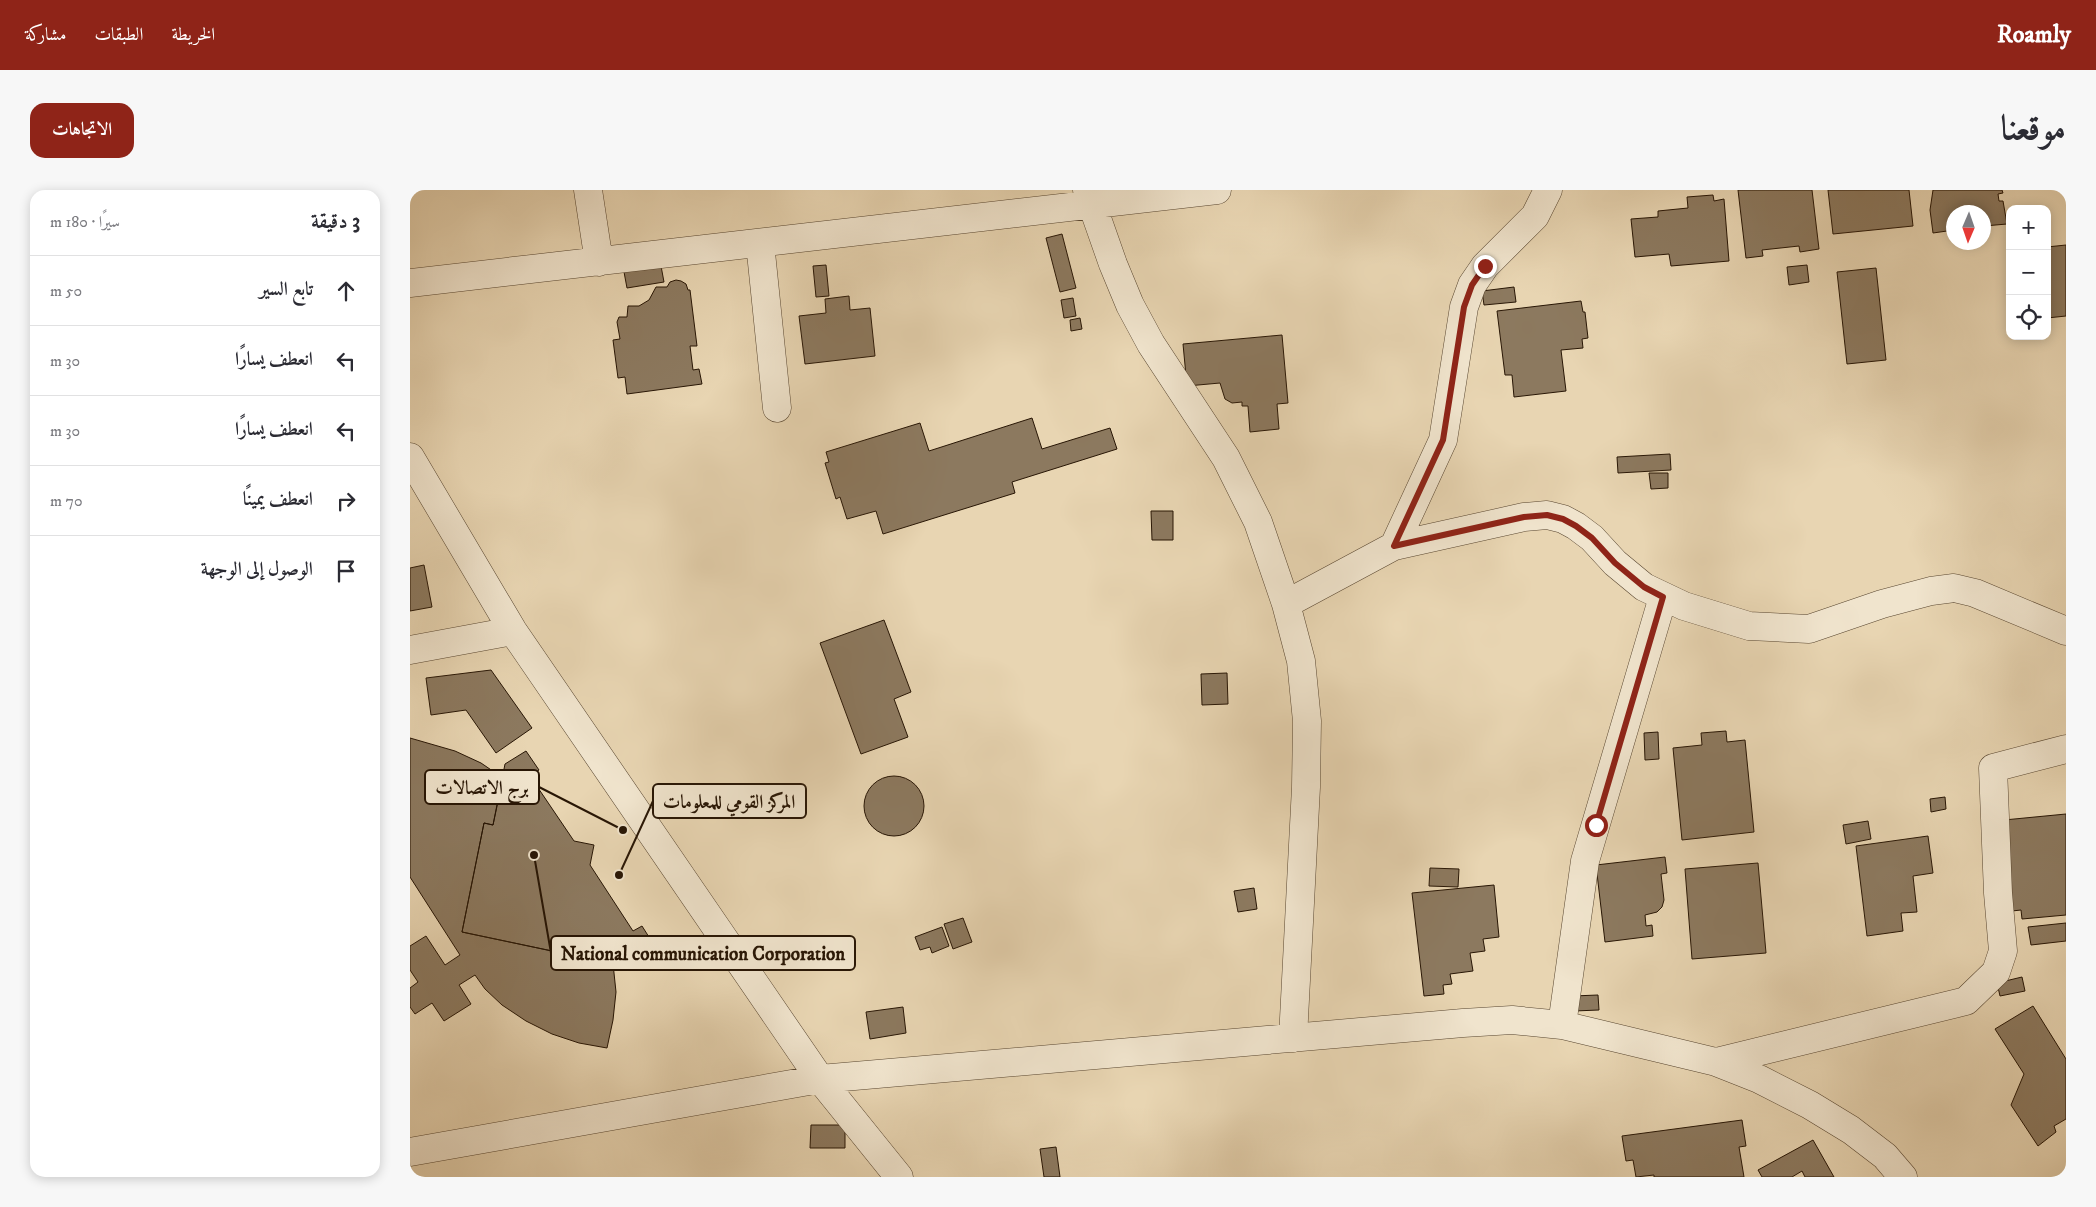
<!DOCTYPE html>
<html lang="ar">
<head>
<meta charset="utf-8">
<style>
  body { margin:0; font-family:"IM FELL DW Pica",Amiri,serif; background:#f7f7f7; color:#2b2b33; direction:rtl }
  .controls { position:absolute; right:15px; top:15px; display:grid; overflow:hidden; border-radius:10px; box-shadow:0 2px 12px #0003 }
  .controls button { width:45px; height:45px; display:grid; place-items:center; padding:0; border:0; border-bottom:1px solid #e1e1e2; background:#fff; color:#2b2b33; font:25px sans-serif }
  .compass { position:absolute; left:1536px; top:15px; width:45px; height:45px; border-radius:50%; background:#fff; box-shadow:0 2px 12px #0003; rotate:182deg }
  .stop { position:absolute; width:15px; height:15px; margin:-11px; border:4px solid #8f2418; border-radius:50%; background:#fff }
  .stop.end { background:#8f2418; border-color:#fff; box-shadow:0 1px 5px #0008 }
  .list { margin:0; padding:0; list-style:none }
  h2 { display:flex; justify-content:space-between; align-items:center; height:65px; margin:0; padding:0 20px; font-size:21px }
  h2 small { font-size:16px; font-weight:400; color:#7c7c81 }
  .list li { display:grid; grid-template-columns:32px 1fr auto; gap:15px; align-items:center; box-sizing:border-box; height:70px; padding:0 20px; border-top:1px solid #e1e1e2 }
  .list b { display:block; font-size:19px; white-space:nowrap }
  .list em { font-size:16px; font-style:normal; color:#7c7c81 }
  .icon { flex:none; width:28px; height:28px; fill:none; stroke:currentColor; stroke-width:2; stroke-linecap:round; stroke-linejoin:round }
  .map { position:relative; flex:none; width:1656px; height:987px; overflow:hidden; direction:ltr; border-radius:15px }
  header { display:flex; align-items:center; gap:30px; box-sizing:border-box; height:70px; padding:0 25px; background:#8f2418; color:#fff }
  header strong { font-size:24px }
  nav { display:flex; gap:28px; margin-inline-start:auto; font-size:18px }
  .intro { display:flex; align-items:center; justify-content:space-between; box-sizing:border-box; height:120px; padding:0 30px }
  h1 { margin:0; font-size:35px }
  .button { padding:12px 22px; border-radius:15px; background:#8f2418; color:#fff; font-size:18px; font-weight:700 }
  main { display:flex; gap:30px; padding:0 30px }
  aside { flex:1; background:#fff; border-radius:15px; box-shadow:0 2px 12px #0003 }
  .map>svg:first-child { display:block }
  .building { fill:#8c795f; stroke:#281605 }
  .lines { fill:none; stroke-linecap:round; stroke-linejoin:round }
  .minor-casing { stroke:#584630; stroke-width:29 }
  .minor { stroke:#f0e4cd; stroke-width:28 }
  .route { stroke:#8f2418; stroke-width:6 }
  .leader { fill:none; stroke:#281605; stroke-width:2 }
  .callout-dot { fill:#281605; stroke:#f0e4cd; stroke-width:2 }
  .callout { fill:#f0e4cd; stroke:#281605; stroke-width:2 }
  .callout-label { font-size:19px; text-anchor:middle; font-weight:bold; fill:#281605 }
</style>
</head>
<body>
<header>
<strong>Roamly</strong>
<nav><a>الخريطة</a><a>الطبقات</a><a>مشاركة</a></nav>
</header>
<div class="intro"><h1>موقعنا</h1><a class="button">الاتجاهات</a></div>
<main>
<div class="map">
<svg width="1656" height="987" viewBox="0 0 1656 987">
  <rect width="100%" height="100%" fill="#e8d5b2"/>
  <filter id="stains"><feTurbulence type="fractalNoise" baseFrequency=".004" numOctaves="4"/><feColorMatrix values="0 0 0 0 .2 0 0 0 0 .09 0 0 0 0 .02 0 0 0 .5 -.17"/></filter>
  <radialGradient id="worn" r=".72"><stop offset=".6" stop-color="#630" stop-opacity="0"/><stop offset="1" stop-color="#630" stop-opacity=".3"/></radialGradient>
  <!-- building -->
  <path class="building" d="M1328,0H1402L1409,59L1390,62L1389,56L1352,60L1353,66L1336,68Z
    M1418,0H1499L1503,36L1423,44Z
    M1523,0H1592L1593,3L1588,4L1589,11H1593L1597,34L1574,36V22H1544V40L1523,43L1520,20Z
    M1303,5L1304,11L1314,9L1319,71L1261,76L1259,64L1225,67L1221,29L1248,27V21L1278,18L1277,7Z
    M652,44L666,98L650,102L636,48Z
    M1656,55V126L1637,128V57Z
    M416,75L419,106L406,107L403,76Z
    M1397,75L1399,92L1379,95L1377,77Z
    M251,76L254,92L217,98L214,82Z
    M1466,78L1476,170L1437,174L1427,82Z
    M266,90L271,91L276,94L278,100H280L287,156H280L283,180L289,179L292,194L217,204L215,187L208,188L203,150L210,149L207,132L209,127H217L218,116H229L239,110L246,97H257L260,92Z
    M1104,97L1106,112L1074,115L1072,101Z
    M439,106L440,120L460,118L465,166L395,174L389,126L416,123L415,109Z
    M663,108L666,126L654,128L651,110Z
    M1171,111L1173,122H1175L1178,148L1172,149L1173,158L1151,160L1156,201L1104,207L1102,185H1095L1087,121Z
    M670,128L672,139L661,141L660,130Z
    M872,145L878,213L867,214L869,239L840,242L838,216H832V212L822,213L815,209L810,193L777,196L773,154Z
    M622,228L632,259L700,238L707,259L602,292L605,303L473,344L466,321L437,329L430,307L426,309L415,273L419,272L416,262L510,233L519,261Z
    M1260,264L1261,280L1208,283L1207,267Z
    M1239,283H1258V298L1241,299Z
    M741,321H763V350H742Z
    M14,375L22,417L0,421V378Z
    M474,430L501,502L484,509L498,547L451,564L410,453Z
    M81,480L122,538L86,563L56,520L21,525L16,488Z
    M817,483L818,514L792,515L791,484Z
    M1316,541L1317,552L1335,550L1344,642L1272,650L1263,558L1292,555L1291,543Z
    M1248,542L1249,569L1235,570L1234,543Z
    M0,548L45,561L71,573L93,588L83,635L74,633L52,742L161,765L163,756L202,764L206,802L203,830L197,858L169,853L142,844L116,831L92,815L75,799L65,785L49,795L61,814L34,831L22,813L5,824L0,817V798L8,792L0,780V756L16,746L35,775L50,765L0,687Z
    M116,561L129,580L120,586L164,651L184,655L180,675L223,741L232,736L244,755L224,768L163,756L161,765L52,742L74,633L83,635L95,574Z
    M454 616a30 30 0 1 1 60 0a30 30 0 1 1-60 0Z
    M1535,607L1536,619L1521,622L1520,609Z
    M1656,624V725L1612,729L1611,720L1602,721L1594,630Z
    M1458,631L1461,649L1436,654L1433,635Z
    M1518,646L1523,683L1503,686L1507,722L1491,723L1493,741L1457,746L1446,656Z
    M1255,667L1257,683L1251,684L1254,710L1252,717L1247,722L1235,725L1236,736L1242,735L1243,746L1195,752L1186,675Z
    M1348,673L1356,763L1282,769L1275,679Z
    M1020,678L1049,679L1048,697L1019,696Z
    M1084,695L1089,747L1073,749L1075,761L1060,763L1063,781L1040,784L1042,794L1033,795L1034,804L1014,806L1002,703Z
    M844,698L847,719L828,722L824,701Z
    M553,728L562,752L543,759L534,734Z
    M1656,733V751L1621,755L1618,737Z
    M532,737L539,756L522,763L520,757L510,760L505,747Z
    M1612,787L1615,801L1590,806L1587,793Z
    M1188,805L1189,820L1164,821L1163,806Z
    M1623,816L1656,869V929L1644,936L1646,942L1628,956L1601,915L1614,884L1585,839Z
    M493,817L496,843L460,849L456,822Z
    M1332,930L1336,956L1329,957L1334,987H1244V985L1226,987L1223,970L1216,971L1212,946Z
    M401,935H435V958H400Z
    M1403,950L1424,987H1395L1392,981L1382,987H1352L1348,980Z
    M646,957L650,987H634L630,959Z"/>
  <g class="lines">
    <defs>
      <path id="minor" d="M178,0L189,72
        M677,0L703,74L720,115L741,154L816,268L848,332L876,414L891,471L897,531L896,597L883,848
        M350,53L367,218
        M0,93L807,0
        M0,267L103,441L410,889L489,987
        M984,356L1033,250L1054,117L1062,95L1075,76L1125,26L1138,0
        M876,414L984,356L1114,327L1137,325L1153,329L1166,336L1182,348L1205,373L1234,397L1274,416L1339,436L1399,439L1472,414L1521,401L1544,398L1565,403L1656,441
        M0,460L103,441
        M1152,835L1175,671L1253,407
        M1306,872L1556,811L1586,782L1593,761L1588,703L1583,578L1656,559
        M0,962L410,889L1053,833L1102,830L1152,835L1306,872L1349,889L1400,915L1441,940L1475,966L1493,987"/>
    </defs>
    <!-- minor casing -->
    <use href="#minor" class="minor-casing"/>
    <!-- minor -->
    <use href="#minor" class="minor"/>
  </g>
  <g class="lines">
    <!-- route -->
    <path class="route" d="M1075,76L1062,95L1054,117L1033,250L984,356L1114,327L1137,325L1153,329L1166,336L1182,348L1205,373L1234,397L1253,407L1186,635"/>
  </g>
  <!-- callouts -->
  <path class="leader" d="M213 640L129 597M209 685L243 611M124 665L141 763"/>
  <g class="callout-dot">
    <circle cx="213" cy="640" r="5"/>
    <circle cx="209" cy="685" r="5"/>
    <circle cx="124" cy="665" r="5"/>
  </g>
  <g class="callout">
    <rect x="15" y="580" width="114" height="34" rx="5"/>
    <rect x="243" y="594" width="153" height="34" rx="5"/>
    <rect x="141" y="746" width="304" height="34" rx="5"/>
  </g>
  <g class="callout-label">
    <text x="72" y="604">برج الاتصالات</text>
    <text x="319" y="618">المركز القومي للمعلومات</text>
    <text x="293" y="770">National communication Corporation</text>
  </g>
  <rect width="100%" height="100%" filter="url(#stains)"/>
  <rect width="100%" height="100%" fill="url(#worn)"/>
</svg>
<div class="controls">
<button>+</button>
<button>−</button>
<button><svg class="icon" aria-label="locate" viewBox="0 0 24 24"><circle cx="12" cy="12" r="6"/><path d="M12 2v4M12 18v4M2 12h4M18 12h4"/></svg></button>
</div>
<svg class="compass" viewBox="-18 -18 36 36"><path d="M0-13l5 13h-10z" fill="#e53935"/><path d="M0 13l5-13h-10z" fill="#7c7c81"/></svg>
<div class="stop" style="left:1186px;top:635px"></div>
<div class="stop end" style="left:1075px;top:76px"></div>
</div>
<aside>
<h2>3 دقيقة<small>سيرًا · 180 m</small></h2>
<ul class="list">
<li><svg class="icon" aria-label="ahead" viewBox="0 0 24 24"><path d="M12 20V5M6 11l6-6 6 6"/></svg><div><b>تابع السير</b></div><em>50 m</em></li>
<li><svg class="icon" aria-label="left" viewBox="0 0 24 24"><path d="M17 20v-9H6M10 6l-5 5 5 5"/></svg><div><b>انعطف يسارًا</b></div><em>30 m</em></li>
<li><svg class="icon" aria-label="left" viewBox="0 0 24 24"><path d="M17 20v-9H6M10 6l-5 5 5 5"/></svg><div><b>انعطف يسارًا</b></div><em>30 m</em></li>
<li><svg class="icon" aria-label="right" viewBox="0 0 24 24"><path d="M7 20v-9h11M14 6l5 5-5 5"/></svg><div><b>انعطف يمينًا</b></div><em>70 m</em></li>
<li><svg class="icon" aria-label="arrive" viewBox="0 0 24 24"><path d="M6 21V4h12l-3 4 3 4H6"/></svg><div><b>الوصول إلى الوجهة</b></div></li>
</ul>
</aside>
</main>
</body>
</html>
